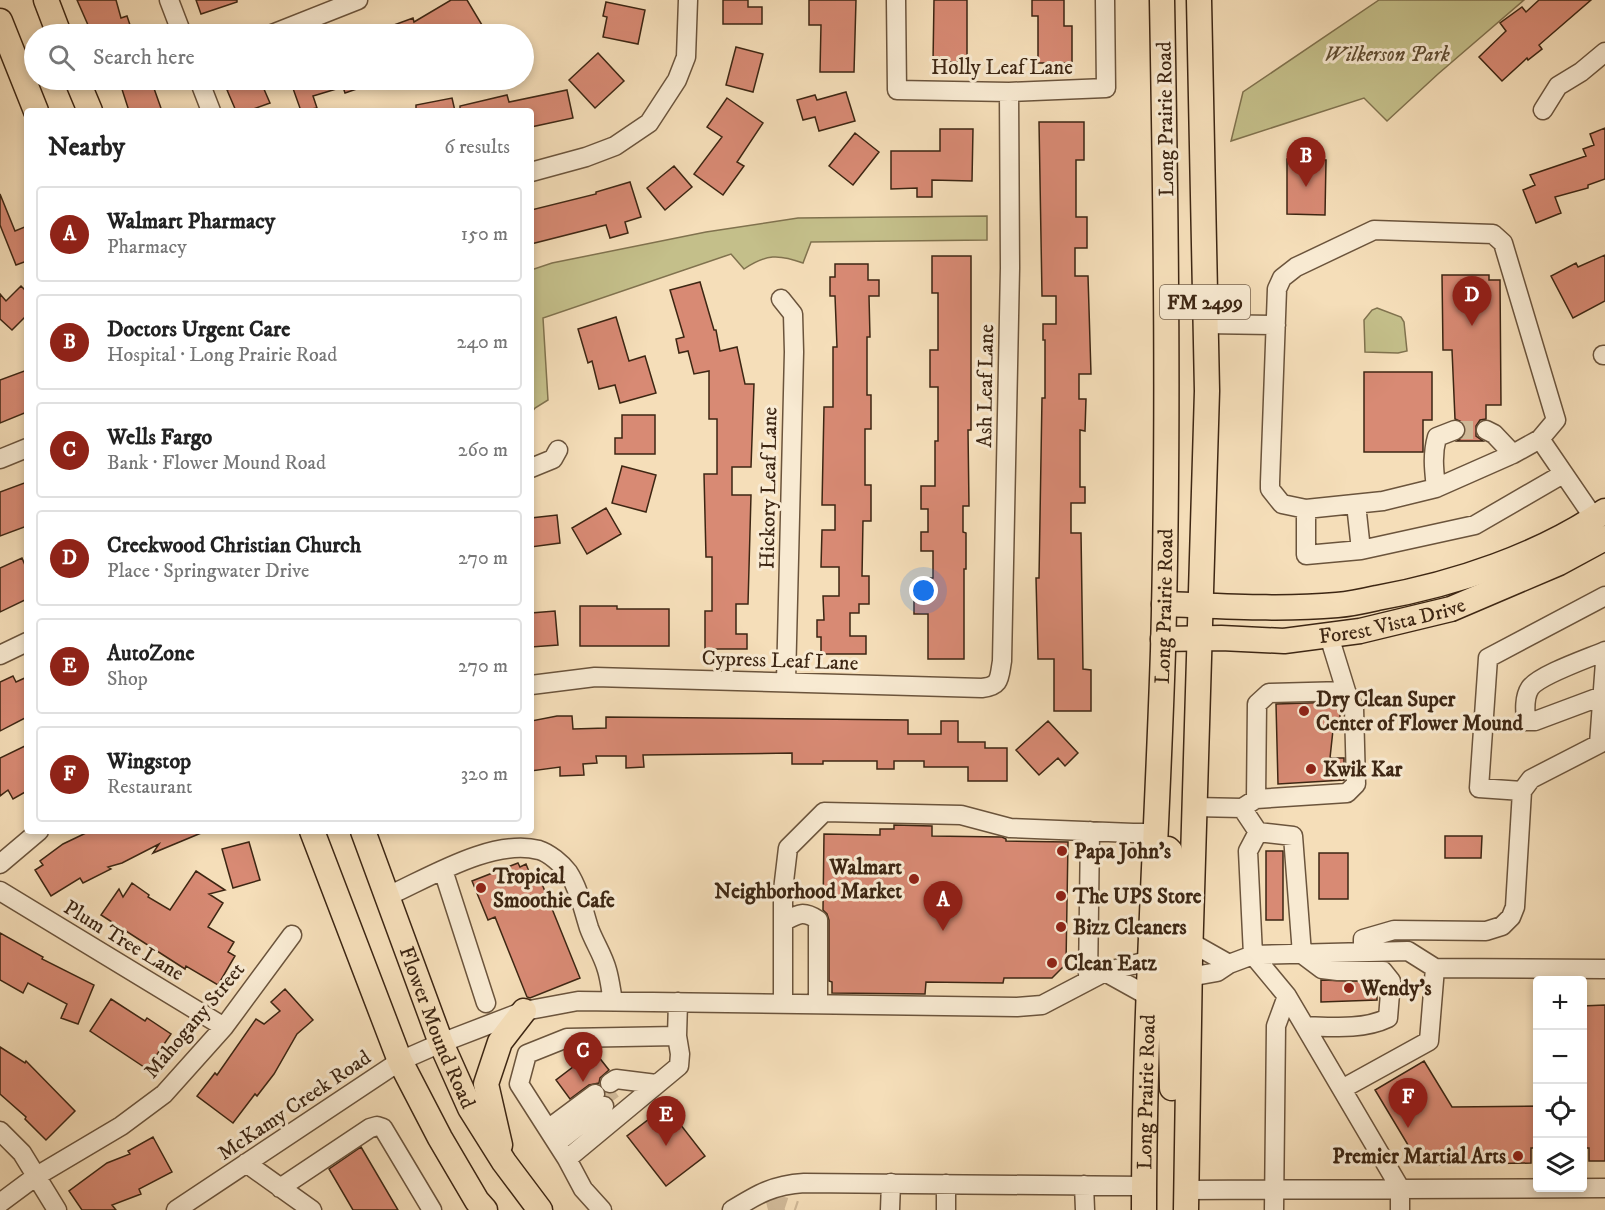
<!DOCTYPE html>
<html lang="en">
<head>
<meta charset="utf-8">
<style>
  body { margin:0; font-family:"IM FELL DW Pica",serif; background:#f6f6f6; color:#222 }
  .controls { position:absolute; right:18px; bottom:18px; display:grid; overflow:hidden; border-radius:6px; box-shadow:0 3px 9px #0003 }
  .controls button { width:54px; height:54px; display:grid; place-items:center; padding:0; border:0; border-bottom:2px solid #e0e0e0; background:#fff; color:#222; font:30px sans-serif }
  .you { position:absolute; left:924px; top:591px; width:21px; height:21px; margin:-15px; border:4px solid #fff; border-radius:50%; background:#1a73e8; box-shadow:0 0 0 9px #1a73e833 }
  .badge { display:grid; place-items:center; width:39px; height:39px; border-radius:50%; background:#8f2418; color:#fff; font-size:20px; font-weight:700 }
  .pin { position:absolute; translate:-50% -50px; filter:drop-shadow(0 2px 3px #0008) }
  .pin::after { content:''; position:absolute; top:32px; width:21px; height:18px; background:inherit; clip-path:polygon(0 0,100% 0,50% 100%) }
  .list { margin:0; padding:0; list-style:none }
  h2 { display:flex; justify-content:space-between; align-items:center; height:78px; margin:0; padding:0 24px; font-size:26px }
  h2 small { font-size:20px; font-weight:400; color:#767676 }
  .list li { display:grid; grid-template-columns:39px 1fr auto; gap:18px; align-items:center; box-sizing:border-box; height:96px; margin:0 12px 12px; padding:0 12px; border:2px solid #e0e0e0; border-radius:6px }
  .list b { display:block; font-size:22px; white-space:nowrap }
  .list p { margin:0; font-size:20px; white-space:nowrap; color:#767676 }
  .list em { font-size:20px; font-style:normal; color:#767676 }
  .icon { flex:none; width:33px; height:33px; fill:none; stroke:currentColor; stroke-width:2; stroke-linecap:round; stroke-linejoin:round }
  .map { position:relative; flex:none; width:1605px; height:1210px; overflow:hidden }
  .search { position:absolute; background:#fff; box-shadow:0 3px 9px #0003; left:24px; top:24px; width:510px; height:66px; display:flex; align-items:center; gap:15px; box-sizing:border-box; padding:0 21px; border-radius:33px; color:#767676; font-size:22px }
  .panel { position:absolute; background:#fff; box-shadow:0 3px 9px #0003; left:24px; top:108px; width:510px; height:726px; border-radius:6px }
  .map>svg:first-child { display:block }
  .green { fill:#c4bf8a; stroke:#80724e; stroke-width:1.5 }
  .building { fill:#d88a74; stroke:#3d2613; stroke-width:1.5 }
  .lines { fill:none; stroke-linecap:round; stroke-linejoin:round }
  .minor-tunnel { stroke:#d0b998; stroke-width:18; stroke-dasharray:18 9; stroke-linecap:butt }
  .minor-casing { stroke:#6b543c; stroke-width:21 }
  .major-casing { stroke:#3d2613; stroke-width:27 }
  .minor { stroke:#f8ead2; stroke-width:18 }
  .major { stroke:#f5deb9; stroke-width:24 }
  .poi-dot { fill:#8f2418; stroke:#f8ead2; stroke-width:2 }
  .labels { text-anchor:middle; stroke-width:6; stroke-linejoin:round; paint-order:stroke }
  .shield { fill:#f8ead2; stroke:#75614c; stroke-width:1.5 }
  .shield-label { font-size:20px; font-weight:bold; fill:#3d2613 }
  .park-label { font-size:21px; font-style:italic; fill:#5f4c31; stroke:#f8ead2 }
  .street-label { font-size:21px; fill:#3d2613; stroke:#f8ead2 }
  .poi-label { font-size:21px; font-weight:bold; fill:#3d2613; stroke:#f8ead2; text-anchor:start }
</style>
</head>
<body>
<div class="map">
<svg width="1605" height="1210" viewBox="0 0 1605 1210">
  <rect width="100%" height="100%" fill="#f5deb9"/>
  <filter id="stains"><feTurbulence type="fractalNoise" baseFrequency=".00333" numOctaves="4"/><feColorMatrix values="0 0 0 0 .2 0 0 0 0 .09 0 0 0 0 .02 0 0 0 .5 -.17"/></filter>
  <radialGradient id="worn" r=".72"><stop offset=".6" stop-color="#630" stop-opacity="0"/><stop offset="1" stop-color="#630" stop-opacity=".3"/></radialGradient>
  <!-- green -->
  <path class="green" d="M1379,0H1524L1438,74L1387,121L1364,98L1231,141L1243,92Z
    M987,216V240L811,242L803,263C779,254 766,254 744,269L731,254L543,318L548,400L535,408L531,413V270L552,263L706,232L798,218Z
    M1377,308L1401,317L1404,322L1407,351L1398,353L1365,352L1364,320L1372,310Z"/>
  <!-- building -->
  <path class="building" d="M77,0H116L121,18L127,16L133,34H92Z
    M196,0H237V2L201,14Z
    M451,0H467L482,25L466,34H372V33L413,18L414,22Z
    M723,0H748V7H762V24H723Z
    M809,0H856L854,72H820L821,25H809Z
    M934,0H967V62H933Z
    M1032,0H1064V26H1072V63H1038V16H1032Z
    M1539,0H1591L1539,45L1542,49L1528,60L1527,58L1502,81L1479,57L1506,31L1500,23L1522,7L1526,12Z
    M606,2L645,10L638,44L603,37L607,17L603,16Z
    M736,47L763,54L753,92L726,85Z
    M598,53L624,81L595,108L569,80Z
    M119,80H151L162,111H129Z
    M255,80H260L270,103L248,111H236L227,90Z
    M290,80H379L380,81L345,93L343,87L313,96L317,108L301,111Z
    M567,90L573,118L531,127V111H460V106L507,95L509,102Z
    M846,92L855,121L819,131L815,117L803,120L797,100L815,95L817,100Z
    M452,98L455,111H416V105Z
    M727,98L763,123L737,162L744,166L723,195L694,174L722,137L707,127Z
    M1039,122H1084V160H1076V217H1087V248H1075V276H1088L1091,374H1079V399H1086L1085,431L1080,430V487H1085V503H1071V533H1081L1083,669L1091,670V711H1054V659H1038L1036,578H1039L1042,398H1045V340H1043V324H1056V296H1042Z
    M1605,128V179L1588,185V188L1555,197L1561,213L1536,223L1523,190L1535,185L1530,175L1586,156L1583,149L1594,145L1590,134Z
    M940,129H973L972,181L932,180V197H917V188L891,189V151H940Z
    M855,133L879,152L853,185L829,166Z
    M1287,159L1326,160L1325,215L1287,214Z
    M674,166L692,187L665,210L647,188Z
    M630,182L641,217L625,222L628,233L610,238L606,225L531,244V210L596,194V192Z
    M0,194L15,231L27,226V261L16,265L0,225Z
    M1605,255V301L1573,318L1551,276L1576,263L1578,267Z
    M932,256H971V430H968L969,506H963V532L966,533V569H964V659H928V614H914V598H927V578H933V551H921V532H928V509H921V486H935V441H938V387H930V350H938V293H932Z
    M835,264H868V280H879V296H869L870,337H867V395H871V429H865V485H871V521H863L862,576H869V604H859V613H850V636H866V654H821V637H817V620H824L823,596H839V567H821L822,530H835V505H822L824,407H833V347H837L835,296H830V277H835Z
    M1442,275H1489V280H1500L1501,405H1486V419L1480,420L1476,426V436L1483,441H1457L1463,437L1466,431L1462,422L1455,419L1452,350H1443Z
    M700,282L714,330H716L720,351L737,347L745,384H754L751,467H732V495H751L748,604H736V634H747V649H705V611H712V557H706L704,474H717V419H709V371L694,374L688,351L679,353L676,339L684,337L670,290Z
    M21,286L27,292V315L12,330L0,319V294L6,301Z
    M616,317L629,361L645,356L656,393L620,403L615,385L599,389L592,361L588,363L578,329Z
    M27,370V412L0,423V380Z
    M1364,372H1432V420H1423V452H1364Z
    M622,415H655V454H615V438H622Z
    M622,466L656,475L646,512L612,503Z
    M27,482V526L0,536V492Z
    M606,508L621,534L587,554L572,528Z
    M557,515L560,543L531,547V518Z
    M22,558L27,570V599L0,612V568Z
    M580,606H617V609H669V646H580Z
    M555,611L558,645L531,647V613Z
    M13,676L16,682L27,677V717L0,731V682Z
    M1339,702L1341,730H1333L1330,758H1344V780L1278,784L1276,704Z
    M557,716H572L573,729L606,728V717L908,720V734H941V721H958V742H985V748H1007V781H968V767H924V761H894V769H877V761H823V764H792V753L643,755L644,767L626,768V756H596L597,763L583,764L584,775L560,776V767L531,771V721Z
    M1048,721L1078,753L1065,766L1058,758L1039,775L1016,750Z
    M27,745V791L13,799L8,790L0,796V758Z
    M894,825L932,826V836L1002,837L1006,839V841L1068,842L1066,964L1052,978H1004L1003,983L926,982L925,994L832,993V982L829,981V920L827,914L823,910L824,834L880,835V829H894Z
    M90,831H206L153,853L159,844L122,863L108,867L111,869L83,883L80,878L51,896L35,870L43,865L40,861L63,844Z
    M1445,836H1482L1481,858H1445Z
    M249,842L260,880L233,888L222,849Z
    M1266,851H1283V920H1266Z
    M1319,853H1348V899H1319Z
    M518,863L520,867L526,864L532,879H540L580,978L530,998L527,997L495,917L488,920L472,881Z
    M196,871L225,890L209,894L223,903L208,927L234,942L228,952L235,956L218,985L186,966L185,969L101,915L119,889L123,897L132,883L149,895L148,897L170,910Z
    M0,933L43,957L42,959L94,985L78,1024L61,1018L67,1004L28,983L23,993L0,980Z
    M1321,980L1377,982V1000L1321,1002Z
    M285,989L313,1020L297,1034L274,1074L257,1096L255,1094L233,1123L197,1096L215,1073L217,1075L256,1019L264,1024L280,1011L271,1002Z
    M111,999L145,1021L147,1018L171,1034L147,1069L90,1031Z
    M1605,1005V1161H1589V1148H1582V1006Z
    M0,1047L25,1063L26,1061L75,1111L46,1140L25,1119L26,1117L0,1094Z
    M594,1051L609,1070L600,1078L599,1083L589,1085L570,1099L556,1080Z
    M1424,1061L1452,1107L1538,1106V1148H1531V1163L1420,1165L1375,1090Z
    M666,1106L705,1156L666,1186L627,1136Z
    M153,1137L172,1172L139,1189L141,1194L112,1205L116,1210H82L69,1191L107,1163L130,1154L128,1151Z
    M361,1147L398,1210H353L329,1169Z"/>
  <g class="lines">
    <!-- minor-tunnel -->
    <path class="minor-tunnel" d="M1455,430H1486
      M599,1100L614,1089
      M768,1210L784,1206L796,1210"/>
    <defs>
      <path id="minor" d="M169,0L182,34
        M896,0L897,90L1009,92L1106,88L1105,0
        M272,34L358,0
        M199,80L211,111
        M1543,110L1558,86L1581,72L1605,52
        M531,172L586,157L615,146L649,123L677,80L686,57L688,0
        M781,299L793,314L794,352L786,682
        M1205,324L1276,325
        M1603,355H1605
        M1455,430L1437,437C1432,455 1434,470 1436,488L1383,501L1306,509L1282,504L1270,489V482L1277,289L1282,278L1296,267L1374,230L1493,234L1503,243L1556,420L1540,439L1513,454L1494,434L1486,430
        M1540,439L1594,518
        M0,459L27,448
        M531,468L553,459L558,450
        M1436,488L1513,454
        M1356,504L1361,550
        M1306,509V555L1361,550L1475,525L1563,474
        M0,655L27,642
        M531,685L595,677L982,688C1001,686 999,678 1002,661L1010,268L1009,92
        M1602,696L1535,721H1526C1525,711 1524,697 1530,688C1539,675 1589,658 1605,651
        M1522,791L1531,779L1599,744L1605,662
        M1256,799L1257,704L1269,693L1346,691
        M1194,807L1242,808L1256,799L1347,793L1356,784L1354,708L1346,691L1329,636
        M1242,808L1258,832L1293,836L1302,954L1322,969L1338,971H1383L1391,981L1388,1018C1363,1030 1333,1027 1305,1026
        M1258,832L1248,851L1253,955L1287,996L1400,1188V1210
        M0,864L39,831
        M443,870L486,1003
        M0,891L224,1027
        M388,896C430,877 493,838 539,850C549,853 562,864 568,872C579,889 583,909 589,928C594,942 603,955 607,970C610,980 611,991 613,1001
        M783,922C798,914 803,910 818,920V1004
        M1190,942L1229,964
        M1363,952V939L1394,930L1486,931L1502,926L1511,917L1515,907L1522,791L1479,788L1488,658L1605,596
        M1105,972L1150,997
        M1189,977L1217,972L1229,964L1253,955L1408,951L1435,968L1605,969
        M1088,980L1090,831
        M783,1003V890L788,848L824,812L961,815L1010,828L1133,833H1156
        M610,1083L616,1079L656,1084
        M1342,1089L1429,1041L1435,968
        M548,1129L595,1094
        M0,1131L22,1153L57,1210
        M557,1143L604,1106
        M567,1159L679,1066L680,1054L677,1036
        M246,1163L312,1210
        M1084,1185L1085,1210
        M280,1188L370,1128L377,1126L383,1128L432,1210
        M1186,1190L1605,1188
        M0,1203L35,1177L121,1126L164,1094L224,1027L292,935
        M176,1210L400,1061L441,1043L524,1011L578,1001L1017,1007L1042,1005L1105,972L1151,960
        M602,1210L583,1189L567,1159L519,1084L527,1054L567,1038L677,1036L678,1002
        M732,1210C758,1194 773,1185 804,1183L1144,1186
        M890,1210L891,1183
        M946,1210V1184
        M1274,1210L1276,1026L1287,996"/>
      <g id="major">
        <path d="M46,0L59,34"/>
        <path d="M0,21L36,111"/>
        <path d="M77,80L90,111"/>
        <path d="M1164,604C1221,606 1280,610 1337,605C1350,604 1364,601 1377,598C1455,584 1539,556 1605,511"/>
        <path id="s1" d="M1163,639L1221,638L1284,641L1360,631L1451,609L1559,563L1605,538"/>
        <path d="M312,831L400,1061L440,1138L477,1201L485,1210"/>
        <path id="s2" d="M363,831L441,1043L470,1108L504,1162L540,1210"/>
        <path d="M1168,849L1170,851V942L1172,954L1189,977"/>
        <path d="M1151,960L1167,974L1170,984L1172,1088"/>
        <path d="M500,1145L486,1084L500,1042L524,1011"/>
        <path id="s3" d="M1144,1210C1144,1024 1157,837 1163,651C1169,434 1166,217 1162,0"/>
        <path d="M1186,1210L1190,959L1207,391L1199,0"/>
      </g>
    </defs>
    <!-- minor casing -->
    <use href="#minor" class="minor-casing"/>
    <!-- major casing -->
    <use href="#major" class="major-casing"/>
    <!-- minor -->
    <use href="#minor" class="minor"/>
    <!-- major -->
    <use href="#major" class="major"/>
  </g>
  <!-- markers -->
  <g class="poi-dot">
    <circle cx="1304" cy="711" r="6"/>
    <circle cx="1311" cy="769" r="6"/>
    <circle cx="1062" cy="851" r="6"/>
    <circle cx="914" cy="879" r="6"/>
    <circle cx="481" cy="888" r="6"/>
    <circle cx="1061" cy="896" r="6"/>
    <circle cx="1061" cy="927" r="6"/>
    <circle cx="1052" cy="963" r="6"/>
    <circle cx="1349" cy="988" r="6"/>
    <circle cx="1518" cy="1156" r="6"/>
  </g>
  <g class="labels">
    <!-- shield labels -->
    <rect class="shield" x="1160" y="285" width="90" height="34" rx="4.5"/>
    <g class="shield-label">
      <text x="1205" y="309">FM 2499</text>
    </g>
    <!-- park labels -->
    <g class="park-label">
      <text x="1387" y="61">Wilkerson Park</text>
    </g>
    <!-- street labels -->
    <g class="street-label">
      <text x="1002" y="74">Holly Leaf Lane</text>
      <text transform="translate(1165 119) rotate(-91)" y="7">Long Prairie Road</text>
      <text transform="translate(985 386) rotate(-89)" y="7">Ash Leaf Lane</text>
      <text transform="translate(768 488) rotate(-89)" y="7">Hickory Leaf Lane</text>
      <text dy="7" stroke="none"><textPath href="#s3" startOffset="604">Long Prairie Road</textPath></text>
      <text dy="7" stroke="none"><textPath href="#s1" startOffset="231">Forest Vista Drive</textPath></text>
      <text transform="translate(780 660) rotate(2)" y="7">Cypress Leaf Lane</text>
      <text transform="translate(124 940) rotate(31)" y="7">Plum Tree Lane</text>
      <text transform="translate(194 1020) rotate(-50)" y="7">Mahogany Street</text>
      <text dy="7" stroke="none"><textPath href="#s2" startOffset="210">Flower Mound Road</textPath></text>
      <text dy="7" stroke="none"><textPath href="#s3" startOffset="118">Long Prairie Road</textPath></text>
      <text transform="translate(294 1105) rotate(-34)" y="7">McKamy Creek Road</text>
    </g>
    <!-- poi labels -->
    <g class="poi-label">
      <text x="1316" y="706">Dry Clean Super<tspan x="1316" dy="24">Center of Flower Mound</tspan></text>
      <text x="1323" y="776">Kwik Kar</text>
      <text x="1074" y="858">Papa John's</text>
      <text x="902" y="874" text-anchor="end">Walmart<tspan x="902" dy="24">Neighborhood Market</tspan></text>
      <text x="493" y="883">Tropical<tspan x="493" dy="24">Smoothie Cafe</tspan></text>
      <text x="1073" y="903">The UPS Store</text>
      <text x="1073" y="934">Bizz Cleaners</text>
      <text x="1064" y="970">Clean Eatz</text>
      <text x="1361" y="995">Wendy's</text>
      <text x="1506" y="1163" text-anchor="end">Premier Martial Arts</text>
    </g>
  </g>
  <rect width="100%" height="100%" filter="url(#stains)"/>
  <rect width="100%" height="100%" fill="url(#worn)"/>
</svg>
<div class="controls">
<button>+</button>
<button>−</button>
<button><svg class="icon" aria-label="locate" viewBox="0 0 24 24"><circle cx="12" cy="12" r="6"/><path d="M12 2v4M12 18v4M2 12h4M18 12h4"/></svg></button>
<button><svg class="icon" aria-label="layers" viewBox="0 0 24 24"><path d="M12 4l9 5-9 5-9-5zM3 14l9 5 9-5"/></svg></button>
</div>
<div class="you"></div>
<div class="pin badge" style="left:943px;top:931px">A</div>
<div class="pin badge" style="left:1306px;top:187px">B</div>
<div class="pin badge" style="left:583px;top:1082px">C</div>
<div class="pin badge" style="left:1472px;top:326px">D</div>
<div class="pin badge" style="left:666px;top:1146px">E</div>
<div class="pin badge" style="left:1408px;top:1128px">F</div>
<div class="search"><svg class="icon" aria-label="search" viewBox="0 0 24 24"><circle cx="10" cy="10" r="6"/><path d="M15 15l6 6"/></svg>Search here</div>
<section class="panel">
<h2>Nearby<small>6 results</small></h2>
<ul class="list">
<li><span class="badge">A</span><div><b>Walmart Pharmacy</b><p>Pharmacy</p></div><em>150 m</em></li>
<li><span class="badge">B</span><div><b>Doctors Urgent Care</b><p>Hospital · Long Prairie Road</p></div><em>240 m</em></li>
<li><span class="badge">C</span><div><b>Wells Fargo</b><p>Bank · Flower Mound Road</p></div><em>260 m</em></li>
<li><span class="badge">D</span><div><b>Creekwood Christian Church</b><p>Place · Springwater Drive</p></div><em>270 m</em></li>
<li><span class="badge">E</span><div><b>AutoZone</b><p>Shop</p></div><em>270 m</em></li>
<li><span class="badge">F</span><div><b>Wingstop</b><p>Restaurant</p></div><em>320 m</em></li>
</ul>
</section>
</div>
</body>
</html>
